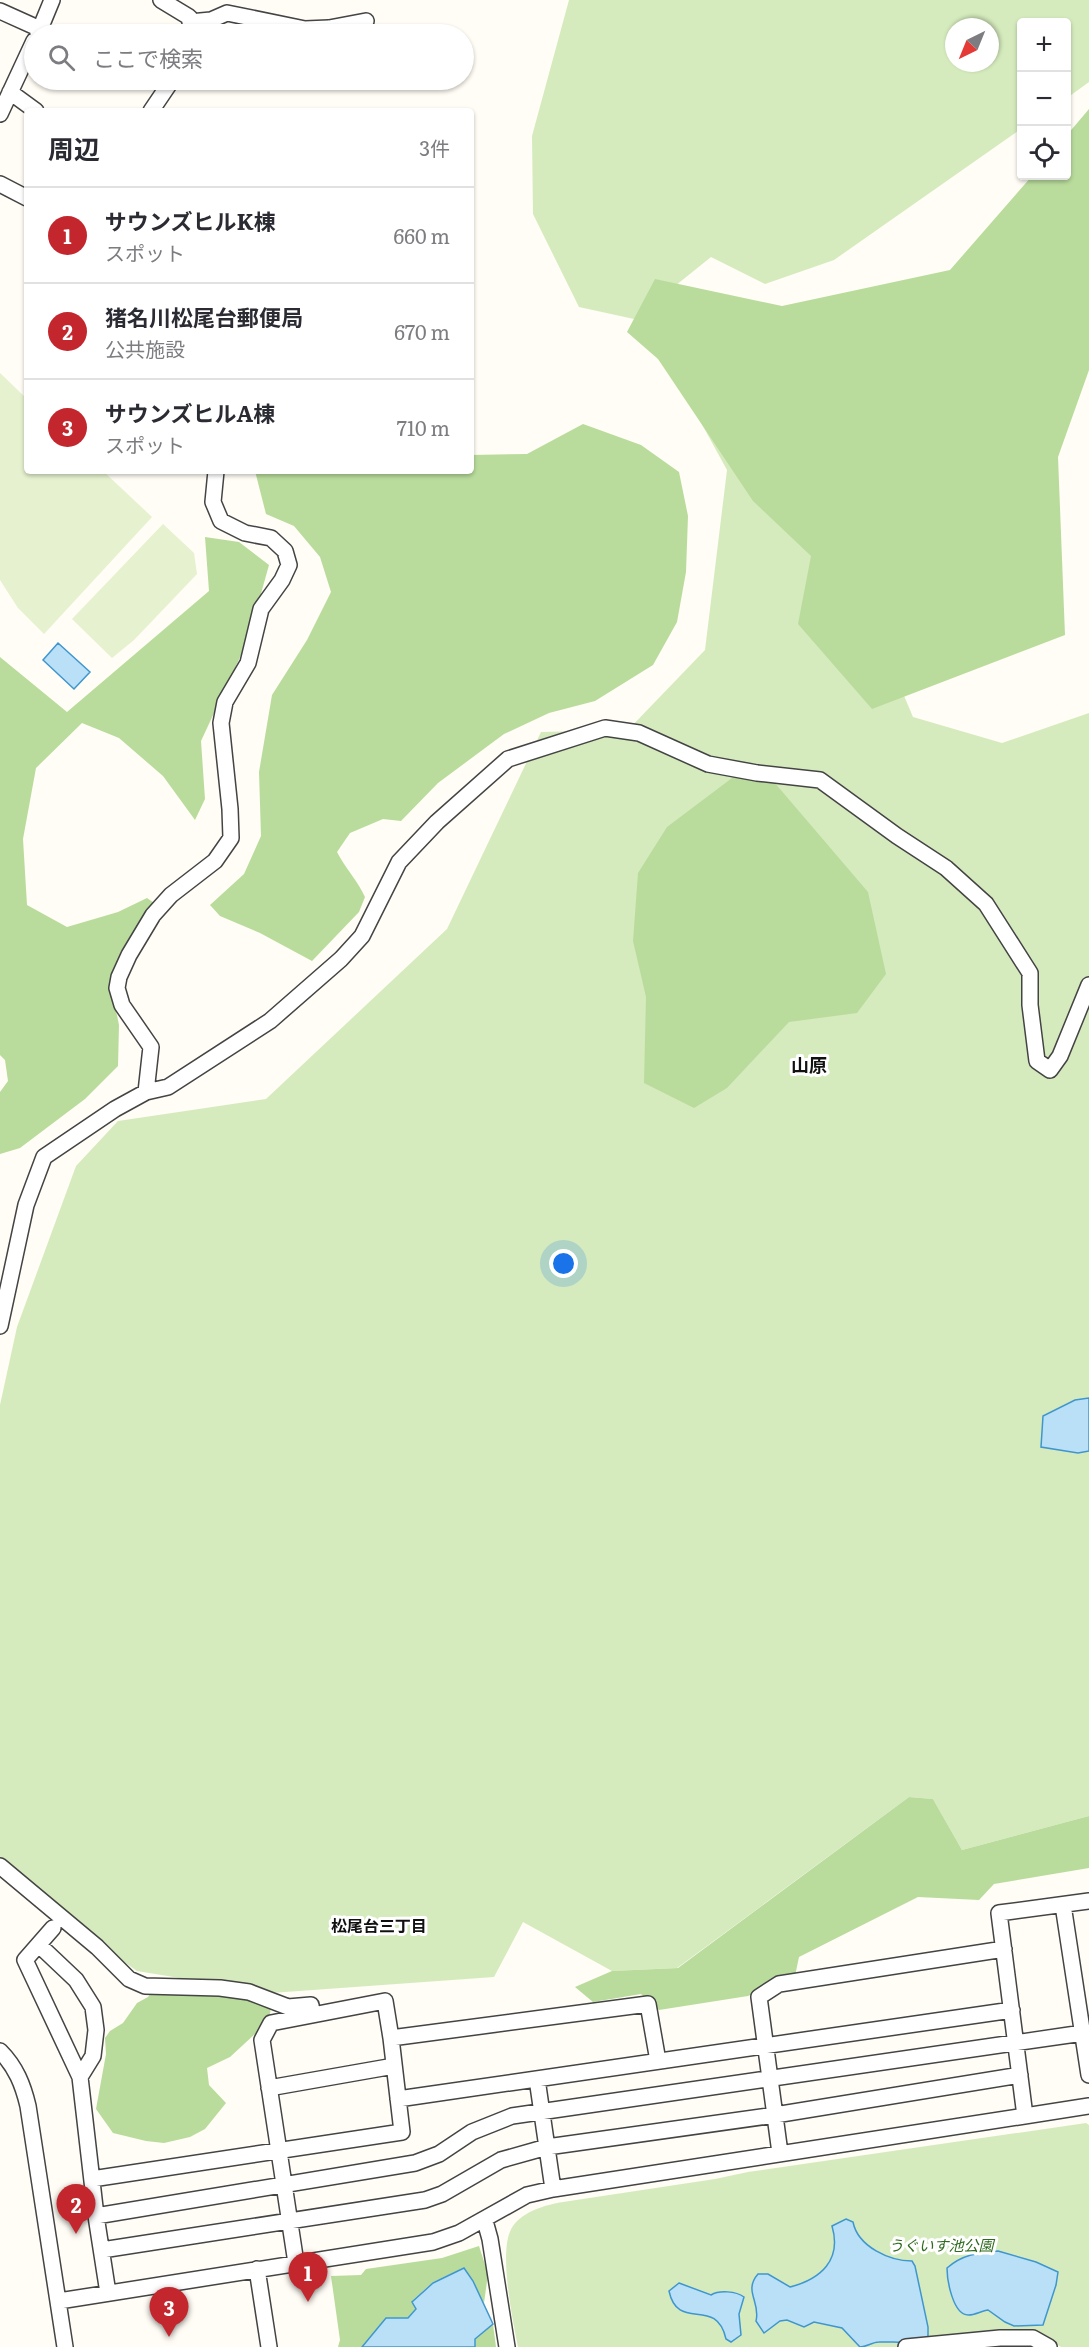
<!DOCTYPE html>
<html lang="ja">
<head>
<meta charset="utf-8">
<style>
  body { margin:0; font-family:Literata,"Noto Sans JP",serif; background:#f7f7f7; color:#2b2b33 }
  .controls { position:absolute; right:18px; top:18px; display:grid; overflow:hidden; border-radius:6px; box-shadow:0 2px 4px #0004 }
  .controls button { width:54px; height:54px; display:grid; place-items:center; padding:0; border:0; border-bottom:2px solid #e1e1e2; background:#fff; color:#2b2b33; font:30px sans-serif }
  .compass { position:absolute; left:945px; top:18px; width:54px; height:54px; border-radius:50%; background:#fff; box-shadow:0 2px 4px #0004; rotate:223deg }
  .you { position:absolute; left:564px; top:1264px; width:21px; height:21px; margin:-15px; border:4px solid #fff; border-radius:50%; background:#1a73e8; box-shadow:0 0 0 9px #1a73e833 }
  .badge { display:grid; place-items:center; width:39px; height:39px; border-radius:50%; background:#c4262e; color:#fff; font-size:20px; font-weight:700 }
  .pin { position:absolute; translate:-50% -50px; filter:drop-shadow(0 2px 3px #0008) }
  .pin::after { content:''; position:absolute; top:32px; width:21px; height:18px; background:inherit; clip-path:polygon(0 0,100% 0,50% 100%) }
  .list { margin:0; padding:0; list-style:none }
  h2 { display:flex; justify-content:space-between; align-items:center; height:78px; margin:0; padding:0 24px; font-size:26px }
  h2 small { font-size:20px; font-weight:400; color:#7c7c81 }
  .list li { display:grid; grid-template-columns:39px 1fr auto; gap:18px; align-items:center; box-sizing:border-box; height:96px; padding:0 24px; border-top:2px solid #e1e1e2 }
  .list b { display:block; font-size:22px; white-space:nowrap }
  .list p { margin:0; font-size:20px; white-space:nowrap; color:#7c7c81 }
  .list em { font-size:20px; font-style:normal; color:#7c7c81 }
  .icon { flex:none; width:33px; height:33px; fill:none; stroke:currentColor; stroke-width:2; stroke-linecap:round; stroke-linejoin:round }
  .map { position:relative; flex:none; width:1089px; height:2347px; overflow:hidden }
  .search { position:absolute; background:#fff; box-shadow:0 2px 4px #0004; left:24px; top:24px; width:450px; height:66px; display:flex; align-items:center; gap:15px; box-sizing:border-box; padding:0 21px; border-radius:33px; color:#7c7c81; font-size:22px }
  .panel { position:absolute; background:#fff; box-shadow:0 2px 4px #0004; left:24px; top:108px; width:450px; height:366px; border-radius:6px }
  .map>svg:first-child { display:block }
  .green { fill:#d5ebbd; fill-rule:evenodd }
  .forest { fill:#b9dc9c }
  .pitch { fill:#e6f2cf }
  .water { fill:#b9e0f7; stroke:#3f96cf; stroke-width:1.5 }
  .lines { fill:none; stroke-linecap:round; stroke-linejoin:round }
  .minor-casing { stroke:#444; stroke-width:18 }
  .minor { stroke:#fff; stroke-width:15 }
  .labels { text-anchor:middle; stroke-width:6; stroke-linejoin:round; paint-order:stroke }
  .park-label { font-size:15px; font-style:italic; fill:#2f6b1f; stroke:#fff }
  .neighbourhood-label { font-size:16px; font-weight:bold; fill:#111; stroke:#fff }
  .quarter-label { font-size:18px; font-weight:bold; fill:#111; stroke:#fff }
</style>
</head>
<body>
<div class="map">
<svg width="1089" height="2347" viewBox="0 0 1089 2347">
  <rect width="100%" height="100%" fill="#fffdf5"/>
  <!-- green -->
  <path class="green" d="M569,0H1089V82L1067,98L1066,22H1022L1021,129L834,260L765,284L711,257L634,319L579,307L533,214L532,136ZM954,27H990V63H954Z
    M687,397L868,611L913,717L1002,743L1089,713V1816L962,1850L933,1799L909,1797L677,1968L612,1971L523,1922L494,1977L271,1993L137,1971L5,1877L0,1869V1405L17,1327L76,1166L118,1121L266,1099L447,929L541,732L628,730L705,650L727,470Z
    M1086,2123L1089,2125V2347H1061L1042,2335L983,2347H518C513,2320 497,2248 513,2226C524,2211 545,2205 563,2202L715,2179L748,2172Z"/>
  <!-- forest -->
  <path class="forest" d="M1089,109V370L1058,457L1065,635L872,709L798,624L811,556L753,501L658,359L627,332L655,279L782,306L950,270L1032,176H1066L1067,135Z
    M583,424L641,445L679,472L688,516L686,572L677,622L653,665L595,701L549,713L504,734L438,783L401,821L383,819L350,833L337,852C345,868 358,881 365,897L359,912L312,961L260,933L220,916L210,905L244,874L261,836L259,772L272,695L307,640L331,592L320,557L294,526L266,514L255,471H471V455L527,454Z
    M205,537L239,542L269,565L248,640L201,741L205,799L195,820L163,776L119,738L82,723L36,768L23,839L27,905L67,927L118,912L147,898L157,905L121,951L112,991L119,1025L118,1066L85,1099L20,1148L0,1154V1092L8,1081L5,1060L0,1055V657L67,712L209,591Z
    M736,775L774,782L868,892L886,974L857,1013L789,1022L727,1088L694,1108L644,1083L646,997L633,941L638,873L667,827Z
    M909,1797L933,1799L962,1850L1089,1816V1868L994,1884L979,1900L918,1897L799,1957L795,1976L748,1996L659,2010L641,1994L593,2002L575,1987L612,1971L678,1968Z
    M161,1979L273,1993L269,2021L230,2057L207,2068L209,2085L226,2103L205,2129L190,2137L164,2143L146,2141L113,2133L96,2109L106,2054L105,2038L110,2031L123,2023L137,2003L148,1997Z
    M479,2246L488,2274L484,2303L464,2268L433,2282L412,2301L416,2309L408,2318H386L362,2347H338L340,2340L331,2276L361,2275L366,2269L442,2258Z
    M493,2324L496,2347H475V2339Z"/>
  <!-- pitch -->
  <path class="pitch" d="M0,373L27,399V471H103L152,517L44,634L18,608L0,580Z
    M163,524L194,553L197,574L134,640L112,658L72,619Z"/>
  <!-- water -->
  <path class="water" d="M58,643L90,672L74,689L43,660Z
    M1089,1398V1451L1078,1453L1041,1447L1043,1416L1075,1400Z
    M846,2219L853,2222C858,2247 890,2261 912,2261L915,2266L928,2327V2336C914,2346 895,2341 879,2342C872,2342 867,2347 860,2347L842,2328L814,2322L804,2327L787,2320L780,2321L764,2333L756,2321C761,2302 743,2291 758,2274H768L790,2287C821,2279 842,2260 832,2226Z
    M998,2251L1036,2262L1058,2272L1056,2285L1043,2325L1014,2326L1005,2322L988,2310C982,2311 974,2315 969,2315C953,2316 947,2280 947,2268C963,2254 978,2253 998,2251Z
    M464,2268L473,2281L493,2324L475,2339V2347H362L386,2318H408L416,2309L412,2302L433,2283Z
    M679,2283L711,2295C719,2290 736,2291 744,2297L739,2314L741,2335L731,2342L726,2339C716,2295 678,2333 669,2291Z"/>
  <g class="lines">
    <defs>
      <path id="minor" d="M161,0L189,17L190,22
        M0,11L40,29
        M190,22L211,20L227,13L305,29L329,28L366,21
        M38,34L52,0
        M10,92L36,111
        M151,111L172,80
        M0,114L34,41
        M0,184L27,198
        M146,1092L151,1047L122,1005L117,988L119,977L129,955L153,915L171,895L215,861L231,838L230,809L221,723L225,702L248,663L261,609L282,580L289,565L285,551L271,538L245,533L221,521L213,502L216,471
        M0,1326L26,1205L44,1157L115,1109L146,1092L168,1087L270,1021L341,959L362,936L399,862L437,822L508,759L605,728L639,733L708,764L757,773L820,780L897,836L946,868L986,904L1030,973V1005L1037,1061L1050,1070L1060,1056L1089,985
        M0,1866L97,1947L129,1979L145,1986L220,1988L249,1992L288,2007L311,2005L312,2015
        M1063,1905L1089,2075
        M53,1928L25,1960L80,2077L96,2216L108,2293
        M39,1945L76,1980L93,2007L96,2030L93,2056L80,2077
        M0,2051C16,2067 23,2085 28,2106L65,2347
        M537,2079L553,2189
        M269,2088L394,2066
        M398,2099L1012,2010
        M1025,2116L999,1913L1089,1901
        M780,2153L759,1997L779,1984L1004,1949
        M92,2179L402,2132L391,2038
        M96,2216L415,2163L439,2154L472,2132L512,2116L1083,2033
        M485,2221L490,2239L507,2347
        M102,2250L425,2200L442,2194L501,2160L547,2147L775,2115L1020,2075
        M296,2263L262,2040L271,2023L385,2001L391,2038L648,2004L658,2061
        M257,2269L269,2347
        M59,2301L433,2242L459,2233L527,2195L553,2189L1089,2106
        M906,2347L1000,2338H1033L1049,2347"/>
    </defs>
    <!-- minor casing -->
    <use href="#minor" class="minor-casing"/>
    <!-- minor -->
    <use href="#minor" class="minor"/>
  </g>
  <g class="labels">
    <!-- park labels -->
    <g class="park-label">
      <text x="941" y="2251">うぐいす池公園</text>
    </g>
    <!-- neighbourhood labels -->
    <g class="neighbourhood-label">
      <text x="379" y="1932">松尾台三丁目</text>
    </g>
    <!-- quarter labels -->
    <g class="quarter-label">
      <text x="809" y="1072">山原</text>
    </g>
  </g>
</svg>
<div class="controls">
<button>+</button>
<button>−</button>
<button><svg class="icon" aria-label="locate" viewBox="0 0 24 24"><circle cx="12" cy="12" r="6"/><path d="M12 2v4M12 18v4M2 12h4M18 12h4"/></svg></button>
</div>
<svg class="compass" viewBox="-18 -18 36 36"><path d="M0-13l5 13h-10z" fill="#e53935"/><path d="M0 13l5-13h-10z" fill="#7c7c81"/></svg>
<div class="you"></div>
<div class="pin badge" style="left:308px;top:2302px">1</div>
<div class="pin badge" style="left:76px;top:2234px">2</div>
<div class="pin badge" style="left:169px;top:2337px">3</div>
<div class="search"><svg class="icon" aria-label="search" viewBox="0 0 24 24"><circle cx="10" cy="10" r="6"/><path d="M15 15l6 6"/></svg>ここで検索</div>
<section class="panel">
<h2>周辺<small>3件</small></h2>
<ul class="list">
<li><span class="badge">1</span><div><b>サウンズヒルK棟</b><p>スポット</p></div><em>660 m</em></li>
<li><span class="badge">2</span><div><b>猪名川松尾台郵便局</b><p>公共施設</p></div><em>670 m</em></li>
<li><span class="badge">3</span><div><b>サウンズヒルA棟</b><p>スポット</p></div><em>710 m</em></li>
</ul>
</section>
</div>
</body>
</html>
